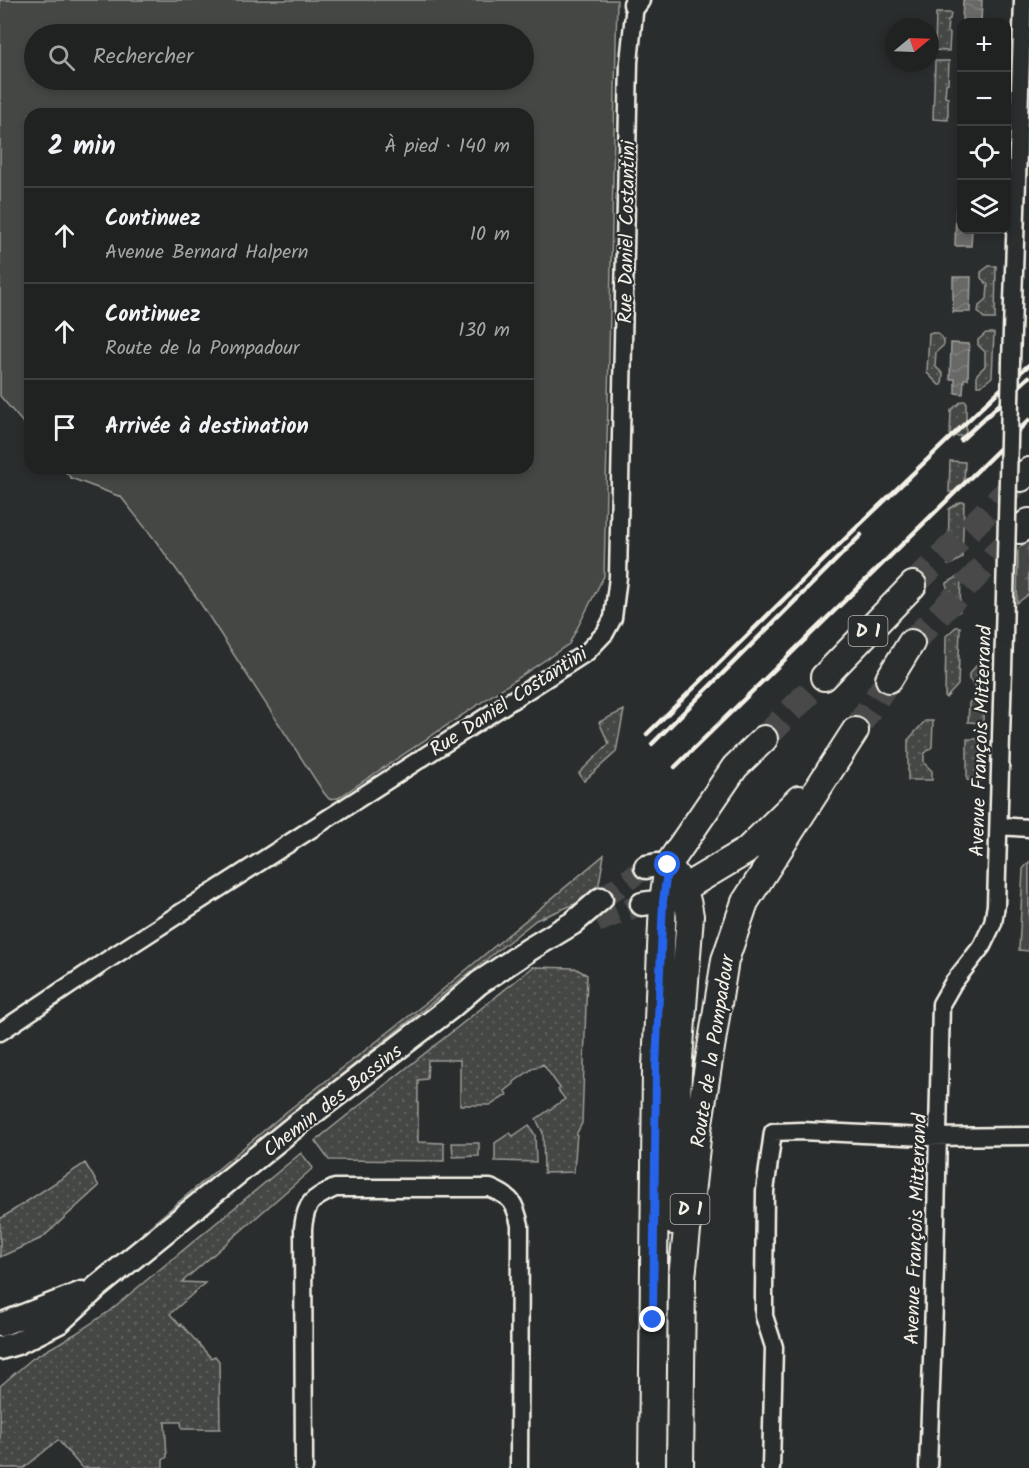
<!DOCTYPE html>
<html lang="fr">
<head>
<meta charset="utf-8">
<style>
  body { margin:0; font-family:Kalam,sans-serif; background:#282a2a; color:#f1f3f6 }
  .controls { position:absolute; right:18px; top:18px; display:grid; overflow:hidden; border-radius:12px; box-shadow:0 3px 9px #0003 }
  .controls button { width:54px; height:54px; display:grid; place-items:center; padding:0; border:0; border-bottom:2px solid #3d3f40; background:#202222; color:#f1f3f6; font:30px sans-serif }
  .compass { position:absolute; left:885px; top:18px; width:54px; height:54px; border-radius:50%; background:#202222; box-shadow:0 3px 9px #0003; rotate:71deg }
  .stop { position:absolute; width:18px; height:18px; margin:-14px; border:4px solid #2563eb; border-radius:50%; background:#fff }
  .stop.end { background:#2563eb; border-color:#fff; box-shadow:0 2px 6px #0008 }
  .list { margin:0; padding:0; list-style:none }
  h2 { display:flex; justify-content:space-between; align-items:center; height:78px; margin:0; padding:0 24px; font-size:26px }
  h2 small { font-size:20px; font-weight:400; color:#a2a4a5 }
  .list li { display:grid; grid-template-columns:39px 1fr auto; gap:18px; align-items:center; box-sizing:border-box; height:96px; padding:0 24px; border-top:2px solid #3d3f40 }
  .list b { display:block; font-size:22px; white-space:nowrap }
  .list p { margin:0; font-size:20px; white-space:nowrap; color:#a2a4a5 }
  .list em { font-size:20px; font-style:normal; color:#a2a4a5 }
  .icon { flex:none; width:33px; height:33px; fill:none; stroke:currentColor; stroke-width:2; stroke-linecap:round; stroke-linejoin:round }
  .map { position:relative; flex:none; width:1029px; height:1468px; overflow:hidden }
  .search { position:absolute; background:#202222; box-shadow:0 3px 9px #0003; left:24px; top:24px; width:510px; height:66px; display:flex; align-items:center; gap:15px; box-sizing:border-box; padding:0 21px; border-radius:33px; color:#a2a4a5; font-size:22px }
  .panel { position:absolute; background:#202222; box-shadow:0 3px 9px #0003; left:24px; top:108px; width:510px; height:366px; border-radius:18px }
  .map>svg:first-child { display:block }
  .grass { fill:url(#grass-dots); stroke:#9c9c96; stroke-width:1.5 }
  .forest { fill:url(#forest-firs); stroke:#9c9c96; stroke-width:1.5 }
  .park { fill:url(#park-tufts); stroke:#9c9c96; stroke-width:1.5 }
  .pitch { fill:#444645; stroke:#9c9c96; stroke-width:1.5; fill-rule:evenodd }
  .water { fill:url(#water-waves); stroke:#9f9f9a; stroke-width:1.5 }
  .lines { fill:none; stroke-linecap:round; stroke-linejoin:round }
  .secondary-tunnel { stroke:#484a4a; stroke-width:22; stroke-dasharray:22 11; stroke-linecap:butt }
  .primary-tunnel { stroke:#484a4a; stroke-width:26; stroke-dasharray:26 13; stroke-linecap:butt }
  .street-casing { stroke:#f4f1e8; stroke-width:21 }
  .secondary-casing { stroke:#f4f1e8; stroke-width:27 }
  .primary-casing { stroke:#f4f1e8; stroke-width:30 }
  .street { stroke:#2a2d2e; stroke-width:16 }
  .secondary { stroke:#2a2d2e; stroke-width:22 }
  .primary { stroke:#2a2d2e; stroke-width:26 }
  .rail { stroke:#f4f1e8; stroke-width:4.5 }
  .street-bridge-casing { stroke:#f4f1e8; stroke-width:21; stroke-linecap:butt }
  .street-bridge { stroke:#2a2d2e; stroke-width:16 }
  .route { stroke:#2563eb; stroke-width:8 }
  .labels { text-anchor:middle; stroke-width:4.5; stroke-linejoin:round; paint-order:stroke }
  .shield { fill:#2a2d2e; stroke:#b7b6b0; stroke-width:1.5 }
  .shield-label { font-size:18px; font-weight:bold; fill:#f4f1e8 }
  .street-label { font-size:20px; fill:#f4f1e8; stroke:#2a2d2e }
</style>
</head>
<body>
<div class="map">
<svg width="1029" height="1468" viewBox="0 0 1029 1468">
  <defs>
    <pattern id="grass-dots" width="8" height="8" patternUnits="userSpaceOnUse" patternTransform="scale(1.5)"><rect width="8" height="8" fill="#444645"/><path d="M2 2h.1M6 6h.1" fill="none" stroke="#606160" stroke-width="1.8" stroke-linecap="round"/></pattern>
    <pattern id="forest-firs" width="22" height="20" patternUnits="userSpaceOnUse" patternTransform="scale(1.5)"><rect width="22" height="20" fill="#444645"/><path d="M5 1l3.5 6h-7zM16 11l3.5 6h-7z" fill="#606160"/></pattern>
    <pattern id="park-tufts" width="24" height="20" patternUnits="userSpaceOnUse" patternTransform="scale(1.5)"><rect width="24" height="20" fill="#444645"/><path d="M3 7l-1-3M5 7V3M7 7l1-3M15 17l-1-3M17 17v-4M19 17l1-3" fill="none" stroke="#606160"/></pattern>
    <pattern id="water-waves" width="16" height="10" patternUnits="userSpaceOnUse" patternTransform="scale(1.5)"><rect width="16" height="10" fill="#676866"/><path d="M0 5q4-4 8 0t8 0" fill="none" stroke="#7d7e7c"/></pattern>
  </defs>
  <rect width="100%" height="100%" fill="#2a2d2e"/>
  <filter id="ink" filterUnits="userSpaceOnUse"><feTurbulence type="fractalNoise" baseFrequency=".0167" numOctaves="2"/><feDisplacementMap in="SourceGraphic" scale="12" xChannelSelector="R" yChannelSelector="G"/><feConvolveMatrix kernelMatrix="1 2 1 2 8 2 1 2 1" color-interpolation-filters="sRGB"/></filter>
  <g filter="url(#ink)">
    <!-- grass -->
    <path class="grass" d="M936,13H951L950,19L948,20L947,32L950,33L949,51L935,50Z
      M935,61H949L948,83L946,84L945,97L948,98V120L933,119Z
      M989,266H996L995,319H985L978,312L979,306L987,299L988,285L981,278V272Z
      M929,333H937L944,340V345L936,352L935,366L943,374L942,385H939L927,373Z
      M986,333H994L992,377L981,386H977V374L985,366V352L978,345V340Z
      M962,401H966V436H950L951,410Z
      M950,461L965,462L964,484L953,492H949Z
      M960,502H964L962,558L950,565H948L949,509Z
      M959,576H961L960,611L949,618H946L947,583Z
      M956,627H960L958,685L946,698L945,697L946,636Z
      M984,657L983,723L968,722L969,703L975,696L976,687L969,679V674Z
      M624,710L616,752L584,781L579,773L609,744L599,722Z
      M925,721H933L932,747L924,754V763L932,771V780H908V740Z
      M967,739H982L981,781L967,780Z
      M604,855L597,895L536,920L291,1115L148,1233L143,1232L286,1112L436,995Z
      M533,967L575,968L587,975L582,1123L577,1133L574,1172L544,1173L543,1133L536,1119L565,1099L558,1090L560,1088L543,1064L536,1068L535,1067L514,1082V1084L505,1091L507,1095L491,1105H460V1060H428L427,1079L418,1080V1142L444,1143V1161L329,1160L315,1141Z
      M529,1125L535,1135L536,1162L495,1161V1143L510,1133L513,1136Z
      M452,1143H479V1156L453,1157Z
      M301,1153L313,1168L182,1282L205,1283L170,1314L180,1325L181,1324L211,1358L215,1356L219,1361L220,1429H182L181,1422H165L167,1457L163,1460V1468H82L58,1440L24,1468H0V1386L33,1358L75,1334L108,1312Z
      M85,1163L99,1186L42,1238L0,1257V1219Z"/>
    <!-- forest -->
    <path class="forest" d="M1029,539V594L1017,603L1018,549Z"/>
    <!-- park -->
    <path class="park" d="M1029,862V951L1019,950L1023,869Z"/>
    <!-- pitch -->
    <path class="pitch" d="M0,0H617L604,576L569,644L338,798L329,799L324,793L197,598L155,540L121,497L71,478L62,468H528V114H30V431L0,396ZM34,34H524V80H34Z"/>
    <!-- water -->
    <path class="water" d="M963,0H982L981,22H962Z
      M956,209H961L962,230H972L971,246H955Z
      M953,277H971L970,312H953Z
      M951,343L969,344L968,379H964L963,394L955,393V379H950Z"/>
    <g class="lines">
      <!-- secondary-tunnel -->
      <path class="secondary-tunnel" d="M601,899L646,867
        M597,922L642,904"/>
      <!-- primary-tunnel -->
      <path class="primary-tunnel" d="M913,585L1021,478
        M911,643L1020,530
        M855,731L889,679
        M764,739L824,677"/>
      <defs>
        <path id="street" d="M1011,362L1023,0
          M999,826L1029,828
          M0,1032L112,957L587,652L605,633L613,618L618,577L629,62L635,4
          M304,1468L303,1228C306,1201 312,1199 335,1188H490C512,1197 515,1203 520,1225L519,1468
          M771,1468L774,1347L764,1316V1293L765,1191L773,1132L802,1131L924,1137L1029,1136
          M928,1468L934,1305L941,1004L953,983L982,946L993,923L996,905L1004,636"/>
        <path id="secondary" d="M635,4L638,0
          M646,867L657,865H668
          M642,904L663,901
          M0,1325L82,1293
          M0,1348L17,1343L59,1322L97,1287L293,1128L450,1008L479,983L530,949L573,923L601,899"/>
        <path id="primary" d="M1021,478L1029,471
          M1020,530L1029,522
          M824,677L913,585
          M889,679L911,643
          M668,865C681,881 687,895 690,916L678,1072L673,1221
          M669,897L746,851L799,799
          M652,1468L656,1068L663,901L668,865L735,767L764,739
          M680,1468L682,1277L698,1129L725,960L745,902L855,731"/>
      </defs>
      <!-- street casing -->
      <use href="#street" class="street-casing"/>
      <!-- secondary casing -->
      <use href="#secondary" class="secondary-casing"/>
      <!-- primary casing -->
      <use href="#primary" class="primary-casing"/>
      <!-- street -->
      <use href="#street" class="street"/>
      <!-- secondary -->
      <use href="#secondary" class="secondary"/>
      <!-- primary -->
      <use href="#primary" class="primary"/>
      <!-- rail -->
      <path class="rail" d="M961,440L1029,377
        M647,734L853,531L1003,387L1029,365
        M652,744L861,535
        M675,767L1029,420"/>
      <defs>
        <path id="street-bridge" d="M1004,636L1011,362"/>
      </defs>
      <!-- street-bridge casing -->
      <use href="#street-bridge" class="street-bridge-casing"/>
      <!-- street-bridge -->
      <use href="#street-bridge" class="street-bridge"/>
    </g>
  </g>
  <g class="lines" filter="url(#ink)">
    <!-- route -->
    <path class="route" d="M653,1320L656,1068L663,901L668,865"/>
  </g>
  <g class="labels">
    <!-- shield labels -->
    <g class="shield">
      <rect x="848.5" y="616" width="39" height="30" rx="4.5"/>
      <rect x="670.5" y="1194" width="39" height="30" rx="4.5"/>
    </g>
    <g class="shield-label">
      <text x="868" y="637">D 1</text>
      <text x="690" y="1215">D 1</text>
    </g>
    <!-- street labels -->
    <g class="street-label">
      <text transform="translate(626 232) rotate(-89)" y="7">Rue Daniel Costantini</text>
      <text transform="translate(508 701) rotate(-33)" y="7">Rue Daniel Costantini</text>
      <text transform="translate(980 741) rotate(-88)" y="7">Avenue François Mitterrand</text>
      <text transform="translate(712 1051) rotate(-81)" y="7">Route de la Pompadour</text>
      <text transform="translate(332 1100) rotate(-38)" y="7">Chemin des Bassins</text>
      <text transform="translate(915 1229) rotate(-88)" y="7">Avenue François Mitterrand</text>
    </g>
  </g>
</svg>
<div class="controls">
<button>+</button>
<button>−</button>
<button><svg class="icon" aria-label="locate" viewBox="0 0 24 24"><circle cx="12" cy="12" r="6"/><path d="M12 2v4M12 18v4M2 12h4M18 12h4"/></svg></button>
<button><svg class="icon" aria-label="layers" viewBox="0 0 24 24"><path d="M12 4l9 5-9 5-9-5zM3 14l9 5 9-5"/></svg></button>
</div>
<svg class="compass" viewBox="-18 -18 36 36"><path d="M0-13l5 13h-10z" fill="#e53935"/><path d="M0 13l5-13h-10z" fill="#a2a4a5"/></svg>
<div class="stop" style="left:668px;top:865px"></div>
<div class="stop end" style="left:653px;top:1320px"></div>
<div class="search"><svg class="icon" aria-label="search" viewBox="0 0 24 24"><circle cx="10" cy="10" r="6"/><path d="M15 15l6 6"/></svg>Rechercher</div>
<section class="panel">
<h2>2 min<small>À pied · 140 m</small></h2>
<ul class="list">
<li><svg class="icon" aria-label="ahead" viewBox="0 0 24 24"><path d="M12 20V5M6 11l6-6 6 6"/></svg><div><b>Continuez</b><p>Avenue Bernard Halpern</p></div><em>10 m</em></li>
<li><svg class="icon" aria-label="ahead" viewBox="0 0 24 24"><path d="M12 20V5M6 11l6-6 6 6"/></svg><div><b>Continuez</b><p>Route de la Pompadour</p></div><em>130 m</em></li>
<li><svg class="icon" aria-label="arrive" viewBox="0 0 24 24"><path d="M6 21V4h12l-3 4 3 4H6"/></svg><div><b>Arrivée à destination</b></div></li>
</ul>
</section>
</div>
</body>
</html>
